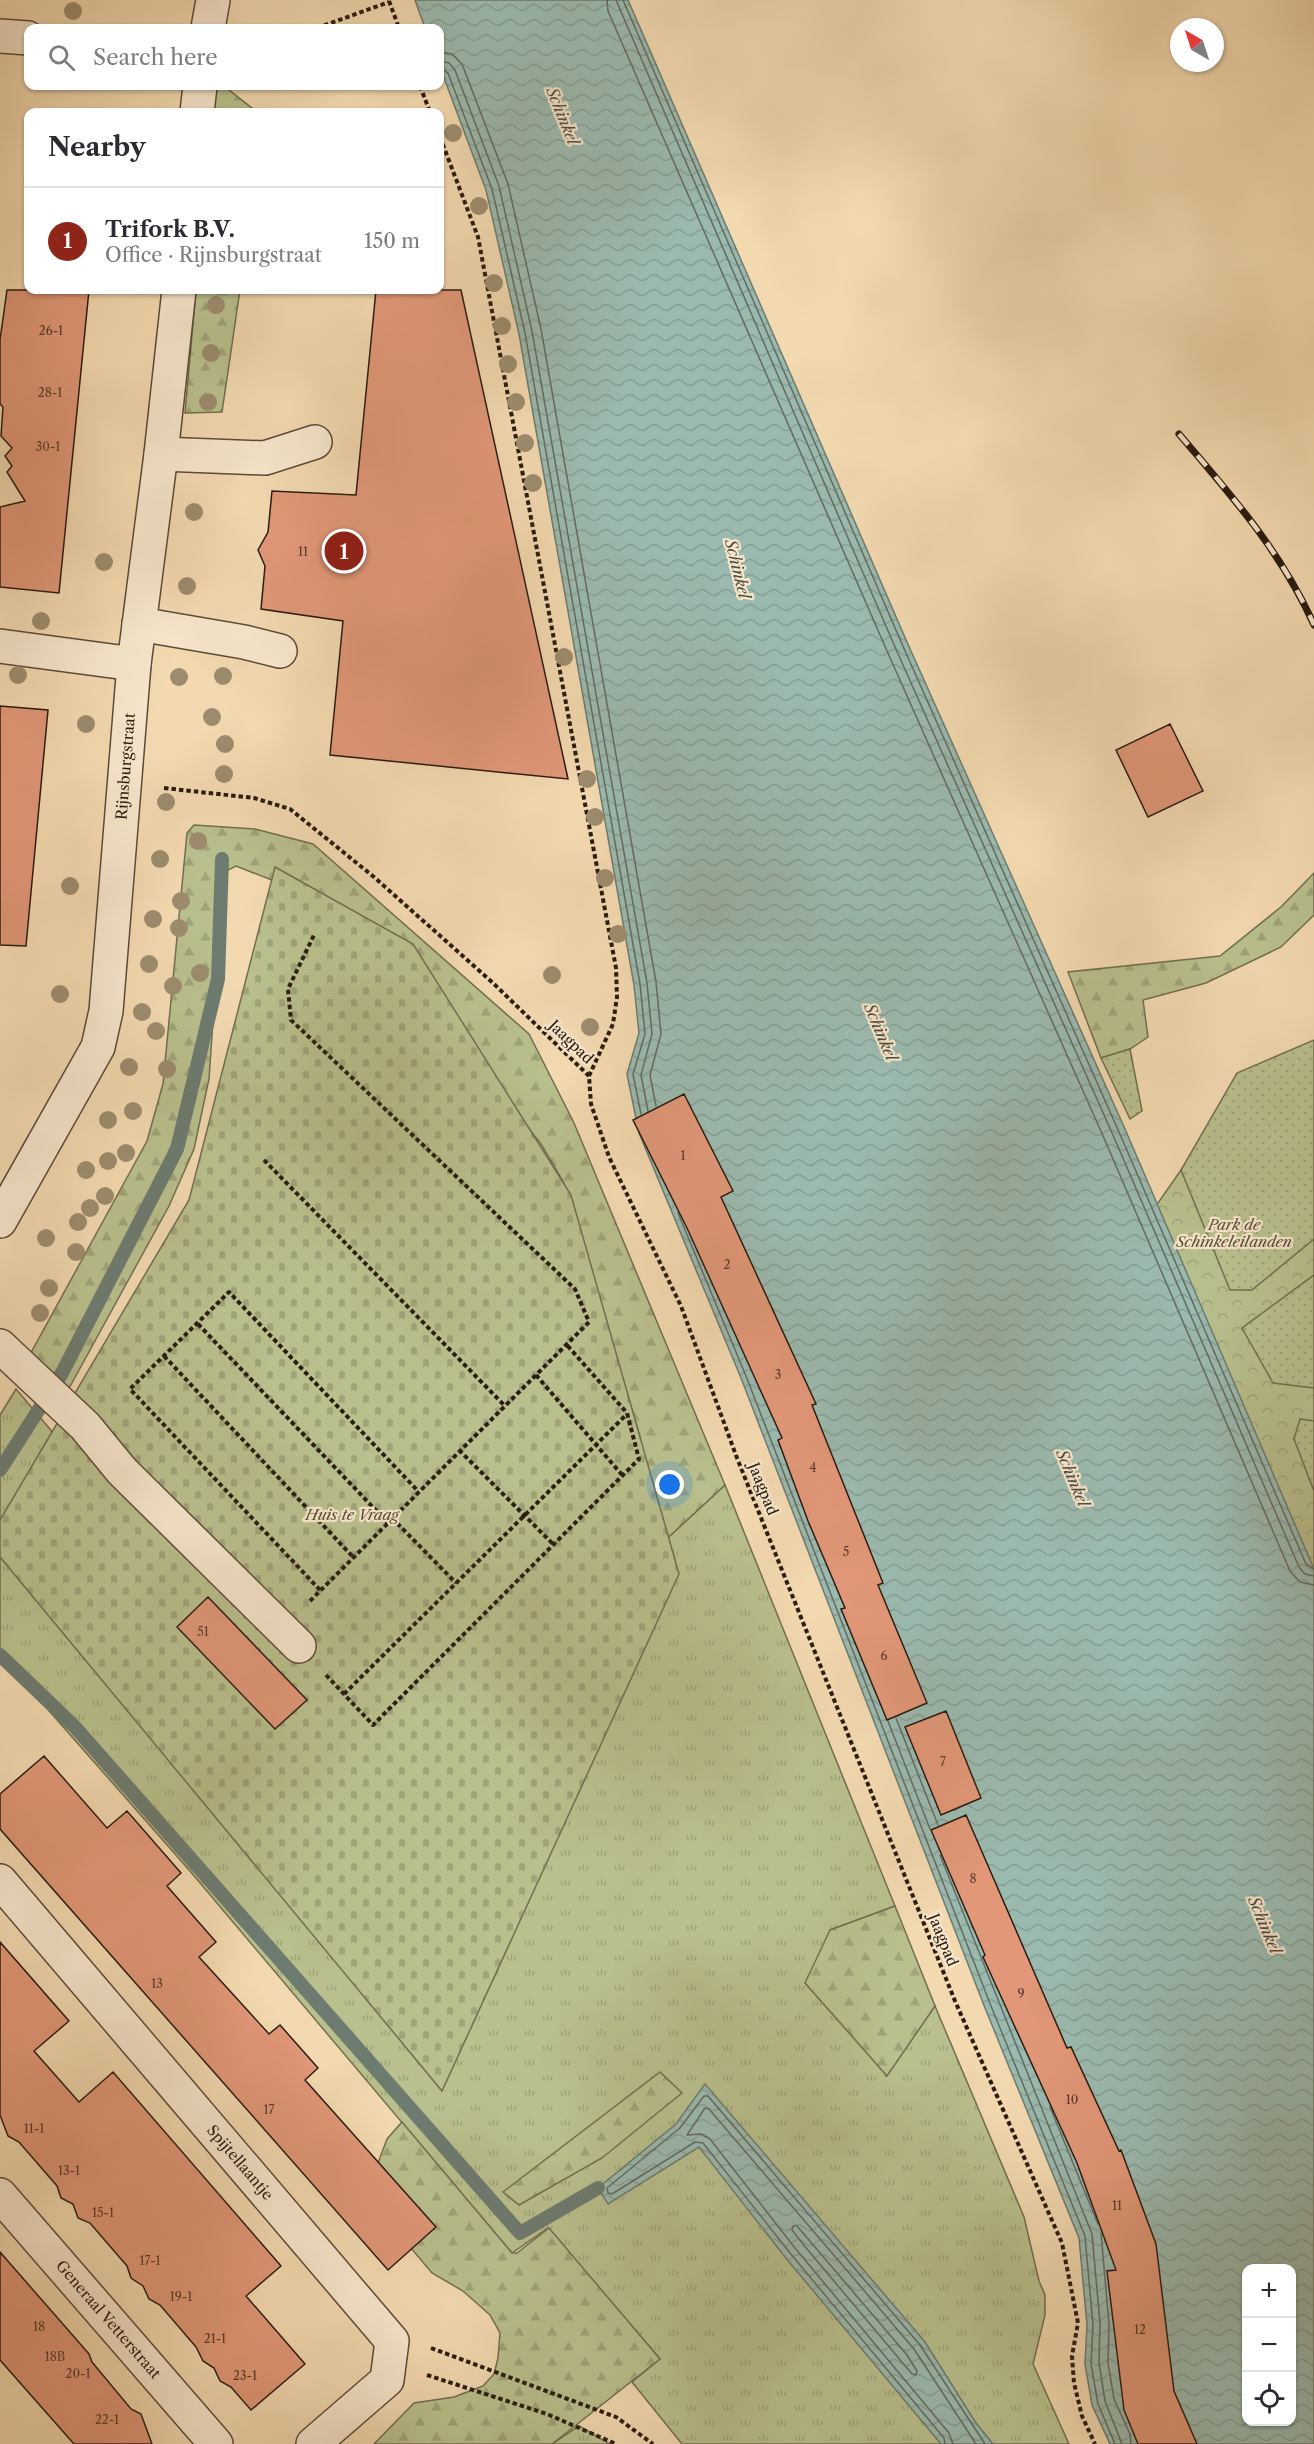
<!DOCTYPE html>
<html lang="en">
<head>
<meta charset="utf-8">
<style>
  body { margin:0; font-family:"Libre Caslon Text",serif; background:#f2f2f3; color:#2b2b33 }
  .controls { position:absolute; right:18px; bottom:18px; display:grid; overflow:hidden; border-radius:12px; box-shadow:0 2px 4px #0004 }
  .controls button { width:54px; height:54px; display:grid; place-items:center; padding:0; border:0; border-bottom:2px solid #e1e1e2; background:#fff; color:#2b2b33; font:30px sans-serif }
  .compass { position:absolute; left:1170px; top:18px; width:54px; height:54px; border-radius:50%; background:#fff; box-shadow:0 2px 4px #0004; rotate:321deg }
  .you { position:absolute; left:670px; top:1485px; width:21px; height:21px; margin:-15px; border:4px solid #fff; border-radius:50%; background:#1a73e8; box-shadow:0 0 0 9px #1a73e833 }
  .badge { display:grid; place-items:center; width:39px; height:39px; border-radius:50%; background:#8f2418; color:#fff; font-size:20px; font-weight:700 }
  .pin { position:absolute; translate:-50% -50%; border:3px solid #fff; box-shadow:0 2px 6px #0006 }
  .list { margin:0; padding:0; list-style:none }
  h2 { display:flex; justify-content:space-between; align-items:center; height:78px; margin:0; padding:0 24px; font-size:26px }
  h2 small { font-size:20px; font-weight:400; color:#7c7c81 }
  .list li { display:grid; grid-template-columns:39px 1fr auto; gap:18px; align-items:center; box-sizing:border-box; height:108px; padding:0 24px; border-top:2px solid #e1e1e2 }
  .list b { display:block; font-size:22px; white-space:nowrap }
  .list p { margin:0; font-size:20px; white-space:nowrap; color:#7c7c81 }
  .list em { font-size:20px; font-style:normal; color:#7c7c81 }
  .icon { flex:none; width:33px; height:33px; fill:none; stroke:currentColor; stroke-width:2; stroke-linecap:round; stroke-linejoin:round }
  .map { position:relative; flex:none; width:1314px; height:2444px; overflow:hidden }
  .search { position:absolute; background:#fff; box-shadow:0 2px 4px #0004; left:24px; top:24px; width:420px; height:66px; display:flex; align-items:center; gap:15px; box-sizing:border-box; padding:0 21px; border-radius:12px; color:#7c7c81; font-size:22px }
  .panel { position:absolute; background:#fff; box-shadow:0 2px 4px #0004; left:24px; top:108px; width:420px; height:186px; border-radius:12px }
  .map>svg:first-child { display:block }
  .grass { fill:url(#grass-tufts); stroke:#716e4f; stroke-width:1.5 }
  .forest { fill:url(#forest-firs); stroke:#716e4f; stroke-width:1.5 }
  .cemetery { fill:url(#cemetery-stones); stroke:#716e4f; stroke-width:1.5 }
  .park { fill:url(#park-crowns); stroke:#716e4f; stroke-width:1.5 }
  .garden { fill:url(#garden-dots); stroke:#716e4f; stroke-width:1.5 }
  .water { fill:url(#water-waves); stroke:#6d7b70; stroke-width:1.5; fill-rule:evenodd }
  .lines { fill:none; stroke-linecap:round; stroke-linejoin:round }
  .shore { stroke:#626b60; stroke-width:1.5 }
  .stream { stroke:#6d7b70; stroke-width:14 }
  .building { fill:#e19778; stroke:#291c11; stroke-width:1.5 }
  .minor-casing { stroke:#5c4b39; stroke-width:36 }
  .path { stroke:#291c11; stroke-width:4; stroke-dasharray:4.5 3; stroke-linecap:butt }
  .minor { stroke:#f7e6cc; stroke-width:33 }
  .rail-casing { stroke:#291c11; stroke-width:7 }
  .rail { stroke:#f7e6cc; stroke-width:4.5; stroke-dasharray:14; stroke-linecap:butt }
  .tree { fill:#9c8c6d }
  .labels { text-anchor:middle; stroke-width:4.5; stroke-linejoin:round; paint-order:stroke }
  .number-label { font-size:12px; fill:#573b2b }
  .street-label { font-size:15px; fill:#291c11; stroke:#f7e6cc }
  .park-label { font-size:15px; font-style:italic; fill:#544d36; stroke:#f7e6cc }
  .water-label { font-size:16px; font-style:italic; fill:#4b4b40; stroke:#f7e6cc }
</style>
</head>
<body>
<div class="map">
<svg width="1314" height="2444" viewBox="0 0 1314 2444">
  <defs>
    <pattern id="grass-tufts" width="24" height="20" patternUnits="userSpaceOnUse" patternTransform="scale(1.5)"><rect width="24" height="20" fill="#b9c08d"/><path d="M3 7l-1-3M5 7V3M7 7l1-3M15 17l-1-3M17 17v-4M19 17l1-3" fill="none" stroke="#9fa479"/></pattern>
    <pattern id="forest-firs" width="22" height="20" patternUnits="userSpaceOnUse" patternTransform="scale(1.5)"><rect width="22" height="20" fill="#b9c08d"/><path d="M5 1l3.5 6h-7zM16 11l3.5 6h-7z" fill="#9fa479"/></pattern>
    <pattern id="cemetery-stones" width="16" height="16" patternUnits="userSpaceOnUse" patternTransform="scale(1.5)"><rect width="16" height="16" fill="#b9c08d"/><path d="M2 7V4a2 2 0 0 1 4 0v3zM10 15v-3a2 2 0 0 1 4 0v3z" fill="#9fa479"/></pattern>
    <pattern id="park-crowns" width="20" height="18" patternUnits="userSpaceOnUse" patternTransform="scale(1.5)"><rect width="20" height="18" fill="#b9c08d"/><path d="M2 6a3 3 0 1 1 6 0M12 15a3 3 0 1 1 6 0" fill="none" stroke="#9fa479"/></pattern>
    <pattern id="garden-dots" width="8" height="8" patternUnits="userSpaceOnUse" patternTransform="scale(1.5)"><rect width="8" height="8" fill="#b9c08d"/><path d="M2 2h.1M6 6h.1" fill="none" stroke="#9fa479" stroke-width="1.8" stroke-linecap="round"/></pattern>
    <pattern id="water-waves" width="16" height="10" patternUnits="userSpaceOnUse" patternTransform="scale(1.5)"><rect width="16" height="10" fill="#9bbaaf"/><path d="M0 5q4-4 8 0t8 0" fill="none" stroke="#869f96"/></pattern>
  </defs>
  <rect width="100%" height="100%" fill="#f3d9b0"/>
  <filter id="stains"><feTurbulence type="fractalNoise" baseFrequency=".00333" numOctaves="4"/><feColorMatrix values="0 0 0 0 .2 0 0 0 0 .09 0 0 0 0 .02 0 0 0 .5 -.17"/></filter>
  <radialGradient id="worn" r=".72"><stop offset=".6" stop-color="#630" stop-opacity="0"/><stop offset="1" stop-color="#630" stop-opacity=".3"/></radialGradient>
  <!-- grass -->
  <path class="grass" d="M16,1389L203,1610L397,1787L725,1485L895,1906L830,1930L886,2076L935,2006L1024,2217L1039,2281L1045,2295V2315L1033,2364L1069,2444H682L632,2382L660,2359L548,2228L512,2253L190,1871L0,1655V1415Z
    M579,2426L610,2444H552Z"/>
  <!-- forest -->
  <path class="forest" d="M215,86H224L257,112H212Z
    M196,290H240L222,412L185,413Z
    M194,825L255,829L313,844L529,1034L574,1123L725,1485L397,1788L640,1436L564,1183L541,1144L519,1116L287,886L236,866L228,870L223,877L209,1079L194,1149L169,1206L62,1401L27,1360L147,1141L163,1084L187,833Z
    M1314,873V915L1281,947L1206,983L1143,1000L1148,1037L1130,1049L1101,1058L1068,972L1220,956L1281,907Z
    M895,1906L935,2006L887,2076L805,1983L830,1930Z
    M660,2072L682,2093L602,2158L519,2205L503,2192Z
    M402,2122L512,2253H517L549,2228L660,2359L552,2444H374L414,2403L454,2397L483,2386L494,2374L498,2358L500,2333L490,2315L463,2291L432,2273L382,2214L378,2163L387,2139Z"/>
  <!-- cemetery -->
  <path class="cemetery" d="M275,867L413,944L571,1195L679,1574L442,2091L0,1557V1520L189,1200Z"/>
  <!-- park -->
  <path class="park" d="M1314,1043V1626L1144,1223L1181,1170Z"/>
  <!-- garden -->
  <path class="garden" d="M1314,1040V1239L1252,1290H1230L1181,1170L1237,1073Z
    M1130,1049L1142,1111L1130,1119L1101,1058Z
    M1314,1275V1388L1273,1383L1242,1328Z
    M1300,1419L1314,1421V1491L1294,1439Z"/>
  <!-- water -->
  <path class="water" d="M415,0H628L907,642L1125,1129L1314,1569V2444H1110L1092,2405L1085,2364L1087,2325L1079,2238L985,2008L741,1378L639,1133L627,1074L639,1033L634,985L519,334L486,190L440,67V28H425ZM1246,2268H1292V2422H1246Z
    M705,2084L925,2342L976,2423L993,2444H941L785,2257L699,2147L608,2204L598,2188L676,2124Z"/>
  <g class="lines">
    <!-- shore -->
    <path class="shore" d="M607,0L608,11L887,651L1104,1138L1290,1571L1300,1582L1314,1585
      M616,0L895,647L1113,1135L1299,1567L1305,1574L1314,1576
      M623,0L902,644L1119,1132L1306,1564L1314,1569
      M440,52L452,54L462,64L508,184L541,329L656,982L661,1034L650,1075L656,1106
      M440,61L449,63L455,70L499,186L532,331L647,983L652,1034L641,1075L648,1111
      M440,68L448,73L492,189L525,333L640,984L645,1034L633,1074L641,1114
      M678,1213L746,1376L991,2006L1085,2236L1093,2325L1091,2364L1098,2404L1115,2444
      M896,1718L938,1825
      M888,1721L930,1829
      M940,1855L1092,2234L1100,2323L1099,2363L1105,2401L1122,2444
      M1050,2107L1098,2224
      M793,2226H797L907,2355L917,2371L916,2375L912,2374L802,2243L792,2230Z
      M1101,2233L1109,2324L1108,2363L1114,2399L1130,2434L1131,2444
      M945,2444L944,2438L790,2253L703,2143L695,2142L612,2194L608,2193L607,2188L680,2128L704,2096H708L920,2345L985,2444
      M953,2444L949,2433L795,2248L710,2139L701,2134L687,2135L705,2108L709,2109L914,2349L976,2444"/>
    <!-- stream -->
    <path class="stream" d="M0,1470L61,1375L177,1149L218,979L222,859
      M0,1655L75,1727L520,2233L598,2188"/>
  </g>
  <!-- building -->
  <path class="building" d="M7,290H89L59,593L0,587V507L25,501L7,472L12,466L5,456L12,448L1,436L3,407L0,404V340Z
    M376,290H461L568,779L330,755L343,621L261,609L265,566L258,550L268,532L272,491L356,495Z
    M0,706L48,710L26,946L0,945Z
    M1170,724L1203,791L1148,817L1116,750Z
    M684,1094L733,1191L721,1197L816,1404L812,1405L883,1583L878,1585L927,1703L887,1720L841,1609L845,1608L808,1521L778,1440L782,1438L687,1228L633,1120Z
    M208,1597L307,1700L275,1729L177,1627Z
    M946,1711L981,1798L941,1815L905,1727Z
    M44,1756L107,1828L127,1811L181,1873L167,1886L216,1942L199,1957L269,2034L280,2025L318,2068L305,2080L436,2227L388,2270L0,1829V1794Z
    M966,1815L1067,2048L1071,2047L1119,2151L1121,2150L1156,2244L1174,2391L1197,2444H1138L1124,2410L1107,2271L1116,2270L1077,2163L983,1957L985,1955L931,1830Z
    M0,1942L69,2021L34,2051L79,2102L113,2072L281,2266L246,2296L305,2364L251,2410L231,2387L220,2381L214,2368L203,2361L196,2347L160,2305L149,2299L143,2286L131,2278L127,2266L90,2223L78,2218L73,2204L61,2198L57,2186L19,2142L8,2136L0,2115Z
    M0,2252L89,2354L92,2362L131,2409L141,2414L152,2444H74L0,2360Z"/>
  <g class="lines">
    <defs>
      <g id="minor">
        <path d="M208,28L213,0"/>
        <path d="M0,36L28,38"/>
        <path d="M197,112L200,86"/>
        <path d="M161,454L265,458L315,442"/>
        <path d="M139,624L244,642L280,651"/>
        <path d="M0,646L134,664"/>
        <path id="s1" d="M0,1221L98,1047L106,1011L134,664L161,454L179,290"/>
        <path d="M0,1346L85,1426L122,1471L299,1646"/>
        <path id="s2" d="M0,1881L392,2341L387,2380L313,2444"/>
        <path id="s3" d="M0,2195L216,2444"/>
      </g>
    </defs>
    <!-- minor casing -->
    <use href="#minor" class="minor-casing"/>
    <!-- path -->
    <path class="path" d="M389,1L399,28
      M317,28L389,2
      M420,86L430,112
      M440,137L478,237L616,968L617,997L613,1024L589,1076
      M164,788L254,798L290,809L374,877L493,983L589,1076L591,1104L609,1157L681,1306L737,1458L955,2001L1062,2243L1078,2323L1072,2356L1074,2383L1082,2416L1095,2444
      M264,1160L505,1406
      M198,1324L388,1523
      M164,1356L353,1557
      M536,1375L623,1476
      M459,1450L554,1545
      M392,1518L456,1583
      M320,1590L130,1389L229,1292L418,1491
      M310,1601L589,1322L575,1289L291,1020L288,989L314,935
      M326,1675L373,1725L639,1459L627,1413L566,1344
      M344,1694L627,1414
      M431,2348L616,2417L653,2444
      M427,2375L547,2414L616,2444"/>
    <!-- minor -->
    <use href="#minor" class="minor"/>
    <defs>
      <path id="rail" d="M1179,434C1231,495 1281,551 1314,625"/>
    </defs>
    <!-- rail casing -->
    <use href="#rail" class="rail-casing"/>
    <!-- rail -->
    <use href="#rail" class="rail"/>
  </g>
  <!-- trees -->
  <g class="tree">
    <circle cx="73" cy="11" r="9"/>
    <circle cx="453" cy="133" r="9"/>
    <circle cx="479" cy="206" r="9"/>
    <circle cx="494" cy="283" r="9"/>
    <circle cx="216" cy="305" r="9"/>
    <circle cx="502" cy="326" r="9"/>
    <circle cx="211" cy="353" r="9"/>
    <circle cx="508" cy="364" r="9"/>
    <circle cx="208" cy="402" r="9"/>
    <circle cx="516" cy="402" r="9"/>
    <circle cx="525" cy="443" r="9"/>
    <circle cx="533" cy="483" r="9"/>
    <circle cx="194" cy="512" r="9"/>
    <circle cx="104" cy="562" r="9"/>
    <circle cx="187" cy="586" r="9"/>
    <circle cx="41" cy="621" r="9"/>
    <circle cx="564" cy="657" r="9"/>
    <circle cx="18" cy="675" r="9"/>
    <circle cx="223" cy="676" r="9"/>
    <circle cx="179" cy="677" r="9"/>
    <circle cx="212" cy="717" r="9"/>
    <circle cx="86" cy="724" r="9"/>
    <circle cx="225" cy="744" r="9"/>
    <circle cx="224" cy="774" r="9"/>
    <circle cx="587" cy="779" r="9"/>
    <circle cx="166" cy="802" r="9"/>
    <circle cx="595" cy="817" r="9"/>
    <circle cx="198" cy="841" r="9"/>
    <circle cx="160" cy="859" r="9"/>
    <circle cx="605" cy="878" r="9"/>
    <circle cx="70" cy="886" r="9"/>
    <circle cx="181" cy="901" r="9"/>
    <circle cx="153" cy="919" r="9"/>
    <circle cx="179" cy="928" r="9"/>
    <circle cx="618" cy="934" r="9"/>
    <circle cx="149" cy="964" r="9"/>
    <circle cx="200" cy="973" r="9"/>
    <circle cx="552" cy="975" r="9"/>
    <circle cx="173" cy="986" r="9"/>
    <circle cx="60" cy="994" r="9"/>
    <circle cx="142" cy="1012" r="9"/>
    <circle cx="590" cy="1027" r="9"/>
    <circle cx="156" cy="1031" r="9"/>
    <circle cx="129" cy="1067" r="9"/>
    <circle cx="167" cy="1069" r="9"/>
    <circle cx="133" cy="1111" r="9"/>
    <circle cx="108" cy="1120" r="9"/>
    <circle cx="126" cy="1153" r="9"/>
    <circle cx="108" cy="1161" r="9"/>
    <circle cx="86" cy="1170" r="9"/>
    <circle cx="105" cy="1196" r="9"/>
    <circle cx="90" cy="1208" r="9"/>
    <circle cx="78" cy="1222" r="9"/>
    <circle cx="46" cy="1238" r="9"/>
    <circle cx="76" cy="1252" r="9"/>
    <circle cx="49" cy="1288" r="9"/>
    <circle cx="40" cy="1313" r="9"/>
  </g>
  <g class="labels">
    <!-- number labels -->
    <g class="number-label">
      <text x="51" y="335">26-1</text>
      <text x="50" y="397">28-1</text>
      <text x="48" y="451">30-1</text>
      <text x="303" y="556">11</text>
      <text x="683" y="1160">1</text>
      <text x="727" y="1269">2</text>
      <text x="778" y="1379">3</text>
      <text x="813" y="1472">4</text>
      <text x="846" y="1556">5</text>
      <text x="203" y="1636">51</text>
      <text x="884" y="1660">6</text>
      <text x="943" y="1766">7</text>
      <text x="973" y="1883">8</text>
      <text x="157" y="1988">13</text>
      <text x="1021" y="1998">9</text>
      <text x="1072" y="2104">10</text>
      <text x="269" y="2114">17</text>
      <text x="34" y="2133">11-1</text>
      <text x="69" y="2175">13-1</text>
      <text x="1117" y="2210">11</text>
      <text x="103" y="2217">15-1</text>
      <text x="150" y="2265">17-1</text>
      <text x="181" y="2301">19-1</text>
      <text x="39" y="2331">18</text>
      <text x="1140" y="2334">12</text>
      <text x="215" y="2343">21-1</text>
      <text x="55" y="2361">18B</text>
      <text x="78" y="2378">20-1</text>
      <text x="245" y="2380">23-1</text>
      <text x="107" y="2424">22-1</text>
    </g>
    <!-- street labels -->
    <g class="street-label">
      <text dy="5" stroke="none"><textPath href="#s1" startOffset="482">Rijnsburgstraat</textPath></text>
      <text transform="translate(571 1042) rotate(44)" y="5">Jaagpad</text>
      <text transform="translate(763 1489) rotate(68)" y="5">Jaagpad</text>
      <text transform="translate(943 1940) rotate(68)" y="5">Jaagpad</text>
      <text dy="5" stroke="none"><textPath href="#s2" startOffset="370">Spijtellaantje</textPath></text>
      <text dy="5" stroke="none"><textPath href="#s3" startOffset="165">Generaal Vetterstraat</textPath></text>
    </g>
    <!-- park labels -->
    <g class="park-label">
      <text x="1234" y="1230">Park de<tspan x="1234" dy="17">Schinkeleilanden</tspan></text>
      <text x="352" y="1520">Huis te Vraag</text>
    </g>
    <!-- water labels -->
    <g class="water-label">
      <text transform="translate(563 116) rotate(68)" y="6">Schinkel</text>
      <text transform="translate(738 569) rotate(76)" y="6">Schinkel</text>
      <text transform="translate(881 1032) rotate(67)" y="6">Schinkel</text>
      <text transform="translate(1073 1478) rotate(67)" y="6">Schinkel</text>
      <text transform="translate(1265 1925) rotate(67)" y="6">Schinkel</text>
    </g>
  </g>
  <rect width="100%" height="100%" filter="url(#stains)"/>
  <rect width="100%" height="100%" fill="url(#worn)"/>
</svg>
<div class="controls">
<button>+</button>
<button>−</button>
<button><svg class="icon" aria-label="locate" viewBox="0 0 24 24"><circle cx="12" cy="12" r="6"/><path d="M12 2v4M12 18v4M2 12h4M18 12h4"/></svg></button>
</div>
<svg class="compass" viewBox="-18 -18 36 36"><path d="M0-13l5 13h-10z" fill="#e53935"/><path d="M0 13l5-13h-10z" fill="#7c7c81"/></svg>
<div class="you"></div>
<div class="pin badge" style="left:344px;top:551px">1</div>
<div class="search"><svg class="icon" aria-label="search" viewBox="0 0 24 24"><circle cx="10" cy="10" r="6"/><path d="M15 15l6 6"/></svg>Search here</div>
<section class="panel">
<h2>Nearby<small></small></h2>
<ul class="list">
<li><span class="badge">1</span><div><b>Trifork B.V.</b><p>Office · Rijnsburgstraat</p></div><em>150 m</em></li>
</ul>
</section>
</div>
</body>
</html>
